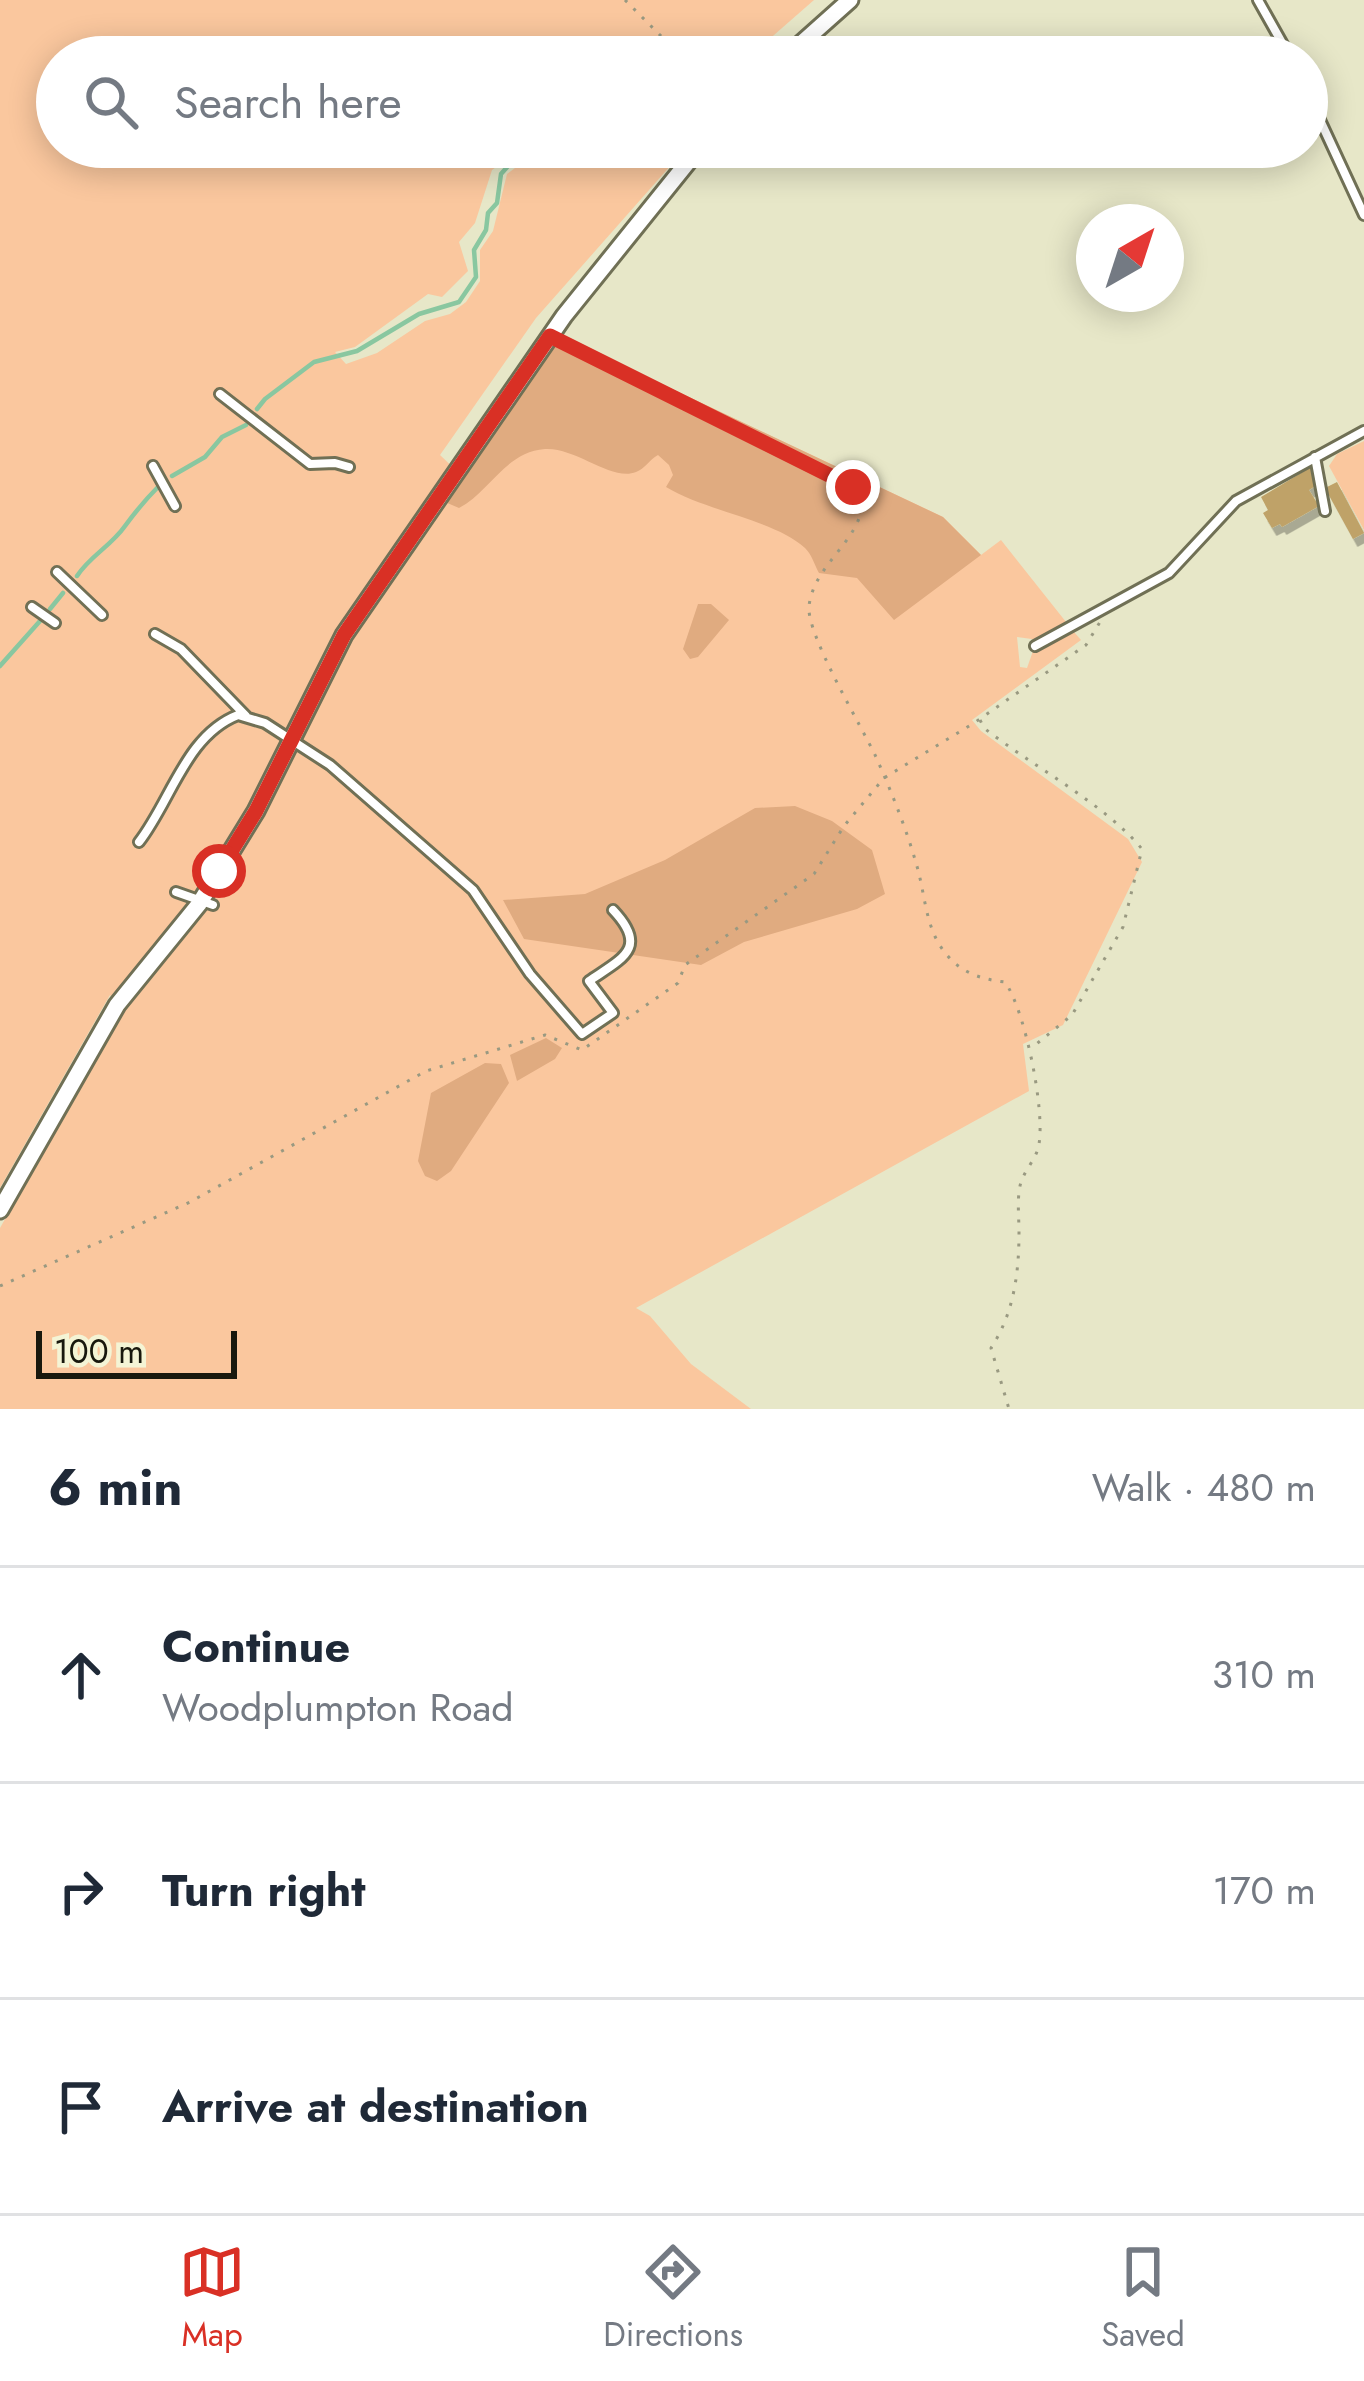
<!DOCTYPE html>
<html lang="en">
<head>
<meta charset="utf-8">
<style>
  body { margin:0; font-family:Jost,sans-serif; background:#f2f2f3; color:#1f2937 }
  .compass { position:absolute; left:1076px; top:204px; width:108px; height:108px; border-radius:50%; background:#fff; box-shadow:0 6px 30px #0003; rotate:39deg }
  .scale { position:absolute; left:36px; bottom:30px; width:201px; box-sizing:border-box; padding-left:12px; border:6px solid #18180d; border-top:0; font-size:33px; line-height:42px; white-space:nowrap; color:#18180d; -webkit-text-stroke:9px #f4f4d5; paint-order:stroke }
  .stop { position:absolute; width:36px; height:36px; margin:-27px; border:9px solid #d93025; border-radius:50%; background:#fff }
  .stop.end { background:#d93025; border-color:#fff; box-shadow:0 3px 12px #0008 }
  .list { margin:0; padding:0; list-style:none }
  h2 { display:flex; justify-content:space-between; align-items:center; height:156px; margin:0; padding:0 48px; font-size:51px }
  h2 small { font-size:39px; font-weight:400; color:#747a83 }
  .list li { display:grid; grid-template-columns:78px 1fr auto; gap:36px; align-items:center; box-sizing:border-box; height:216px; padding:0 48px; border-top:3px solid #e0e1e3 }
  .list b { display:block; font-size:45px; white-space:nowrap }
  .list p { margin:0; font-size:39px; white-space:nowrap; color:#747a83 }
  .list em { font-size:39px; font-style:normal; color:#747a83 }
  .icon { flex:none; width:66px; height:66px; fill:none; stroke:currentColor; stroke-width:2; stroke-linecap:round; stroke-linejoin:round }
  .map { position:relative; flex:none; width:1364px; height:1409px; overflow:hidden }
  .search { position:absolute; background:#fff; box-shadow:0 6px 30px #0003; left:36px; right:36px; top:36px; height:132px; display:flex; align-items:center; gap:30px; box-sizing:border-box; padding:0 42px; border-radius:66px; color:#747a83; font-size:45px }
  .sheet { height:804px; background:#fff }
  nav { display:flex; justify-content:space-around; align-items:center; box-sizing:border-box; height:168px; border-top:3px solid #e0e1e3; background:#fff; font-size:33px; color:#747a83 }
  nav a { display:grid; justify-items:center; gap:6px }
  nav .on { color:#d93025 }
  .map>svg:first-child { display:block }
  .green { fill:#fac79e }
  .forest { fill:#e0ab80 }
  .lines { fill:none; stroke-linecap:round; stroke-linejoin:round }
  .stream { stroke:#89c7a0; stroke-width:4.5 }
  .building { fill:#bfa267; filter:url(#shadow) }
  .lane-casing { stroke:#707055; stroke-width:14 }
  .street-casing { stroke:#707055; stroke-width:21 }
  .path { stroke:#999981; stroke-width:3; stroke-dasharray:3 9; stroke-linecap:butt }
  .lane { stroke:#fff; stroke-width:8 }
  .street { stroke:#fff; stroke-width:15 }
  .route { stroke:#d93025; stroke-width:15 }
</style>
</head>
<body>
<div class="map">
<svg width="1364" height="1409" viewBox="0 0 1364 1409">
  <defs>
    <filter id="shadow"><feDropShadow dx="4.5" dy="8" stdDeviation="0" flood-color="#0004"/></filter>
  </defs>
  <rect width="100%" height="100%" fill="#e7e7c8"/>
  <!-- green -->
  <path class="green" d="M0,0H814L749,57H57V147H523L492,170L475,223L459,242L468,271L442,297L428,294L355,347L335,352L346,364L377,353L425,321L450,314L466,302L480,281V250L493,231L507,174L527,159L555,147H687L536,318L440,455L461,475L560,336L943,517L981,555L1001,540L1070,627L1039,640L1017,637L1020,667L1027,668L1033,651L1074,632L1081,640L972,720L981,731L1128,839L1142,862L1063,1025L1023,1044L1029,1091L636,1308L650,1316L691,1364L751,1409H0V1228L122,1011L110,995L0,1188Z
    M1364,441V530L1329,466L1337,454Z"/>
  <!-- forest -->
  <path class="forest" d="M560,336L943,517L981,555L894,620L857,578L819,573C814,564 812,555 805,548C775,520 705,511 666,487L673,475L669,465L658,455C649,460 645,469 636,472C612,482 576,447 545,449C505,452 490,492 459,508L445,502Z
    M698,604H711L729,620L698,657L690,659L683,649Z
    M795,806L832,821L872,850L885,894L857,909L744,942L701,965L524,939L503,900L585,894L665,860L755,808Z
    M546,1038L562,1048L555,1059L517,1081L510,1055Z
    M485,1063L501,1064L509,1083L451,1171L437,1181L425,1176L418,1161L431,1093Z"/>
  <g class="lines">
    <!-- stream -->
    <path class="stream" d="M257,409L265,399L314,362L357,351L419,314L459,302L476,277L474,250L486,230L488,213L497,203L501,174L515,158L542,147
      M172,476L205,457L222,437L246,425
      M77,576C90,556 111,546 125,526C136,511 145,500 158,487
      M50,609L63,593
      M0,666L40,621"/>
  </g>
  <!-- building -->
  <path class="building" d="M922,39L938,57H902Z
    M1311,467L1320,483L1309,490L1319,506L1282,527L1280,524L1272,528L1263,513L1268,510L1261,497Z
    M1337,482L1364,533L1353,539L1325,488Z"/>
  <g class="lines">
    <defs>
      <path id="lane" d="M1258,0L1290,57
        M1307,92L1364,215
        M220,394L310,464L335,463L349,467
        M1315,457L1325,511
        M153,466L175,506
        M57,572L102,615
        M32,607L55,623
        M155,634L181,649L246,716
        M1035,646L1169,573L1236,501L1364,431
        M139,842C171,801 186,735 238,715L265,723L330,765L473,890L530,974L582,1034L613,1013L589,981C623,958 649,948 613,910
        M176,892L213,905"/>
      <path id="street" d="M786,57L850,0
        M0,1210L117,1005L199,904L256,811L344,635L564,316L700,147"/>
    </defs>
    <!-- lane casing -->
    <use href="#lane" class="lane-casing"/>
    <!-- street casing -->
    <use href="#street" class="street-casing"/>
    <!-- path -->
    <path class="path" d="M625,0L682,57
      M563,342L853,487L863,502C859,543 814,564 809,606C806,634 862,727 876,757C892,793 908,833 918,870C925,896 926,927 943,950C959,972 979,979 1005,982C1025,1010 1045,1109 1039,1144C1037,1159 1023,1171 1020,1186C1017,1200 1019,1218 1019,1232C1019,1273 1014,1313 991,1348L1009,1409
      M980,720L984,728C1032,766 1105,804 1142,849L1123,927L1072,1015L1034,1046
      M0,1286L190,1202L426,1071L545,1035L582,1050L678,983L685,965L814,874L844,826L884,778L974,723L1086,645L1100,622"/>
    <!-- lane -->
    <use href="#lane" class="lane"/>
    <!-- street -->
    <use href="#street" class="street"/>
  </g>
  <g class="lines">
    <!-- route -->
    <path class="route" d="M219,871L256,811L344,635L550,336L853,487"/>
  </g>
</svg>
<svg class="compass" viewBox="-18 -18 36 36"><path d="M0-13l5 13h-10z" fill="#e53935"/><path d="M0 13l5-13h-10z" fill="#747a83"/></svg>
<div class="scale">100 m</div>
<div class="stop" style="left:219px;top:871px"></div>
<div class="stop end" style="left:853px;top:487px"></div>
<div class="search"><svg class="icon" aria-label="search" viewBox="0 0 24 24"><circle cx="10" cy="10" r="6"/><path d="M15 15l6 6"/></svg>Search here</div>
</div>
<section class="sheet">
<h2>6 min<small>Walk · 480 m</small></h2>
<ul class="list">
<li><svg class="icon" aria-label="ahead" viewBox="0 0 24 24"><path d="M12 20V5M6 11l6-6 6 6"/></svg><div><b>Continue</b><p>Woodplumpton Road</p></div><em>310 m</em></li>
<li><svg class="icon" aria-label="right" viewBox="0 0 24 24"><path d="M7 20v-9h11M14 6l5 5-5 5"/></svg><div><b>Turn right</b></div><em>170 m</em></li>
<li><svg class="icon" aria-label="arrive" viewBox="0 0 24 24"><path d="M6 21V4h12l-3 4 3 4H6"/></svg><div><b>Arrive at destination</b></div></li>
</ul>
</section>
<nav>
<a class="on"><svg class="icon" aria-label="map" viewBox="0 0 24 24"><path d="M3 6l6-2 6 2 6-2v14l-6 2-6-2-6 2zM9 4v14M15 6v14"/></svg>Map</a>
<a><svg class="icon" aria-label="directions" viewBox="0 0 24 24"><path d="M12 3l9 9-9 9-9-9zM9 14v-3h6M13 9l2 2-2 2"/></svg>Directions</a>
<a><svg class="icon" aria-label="saved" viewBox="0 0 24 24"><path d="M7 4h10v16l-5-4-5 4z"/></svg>Saved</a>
</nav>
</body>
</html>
